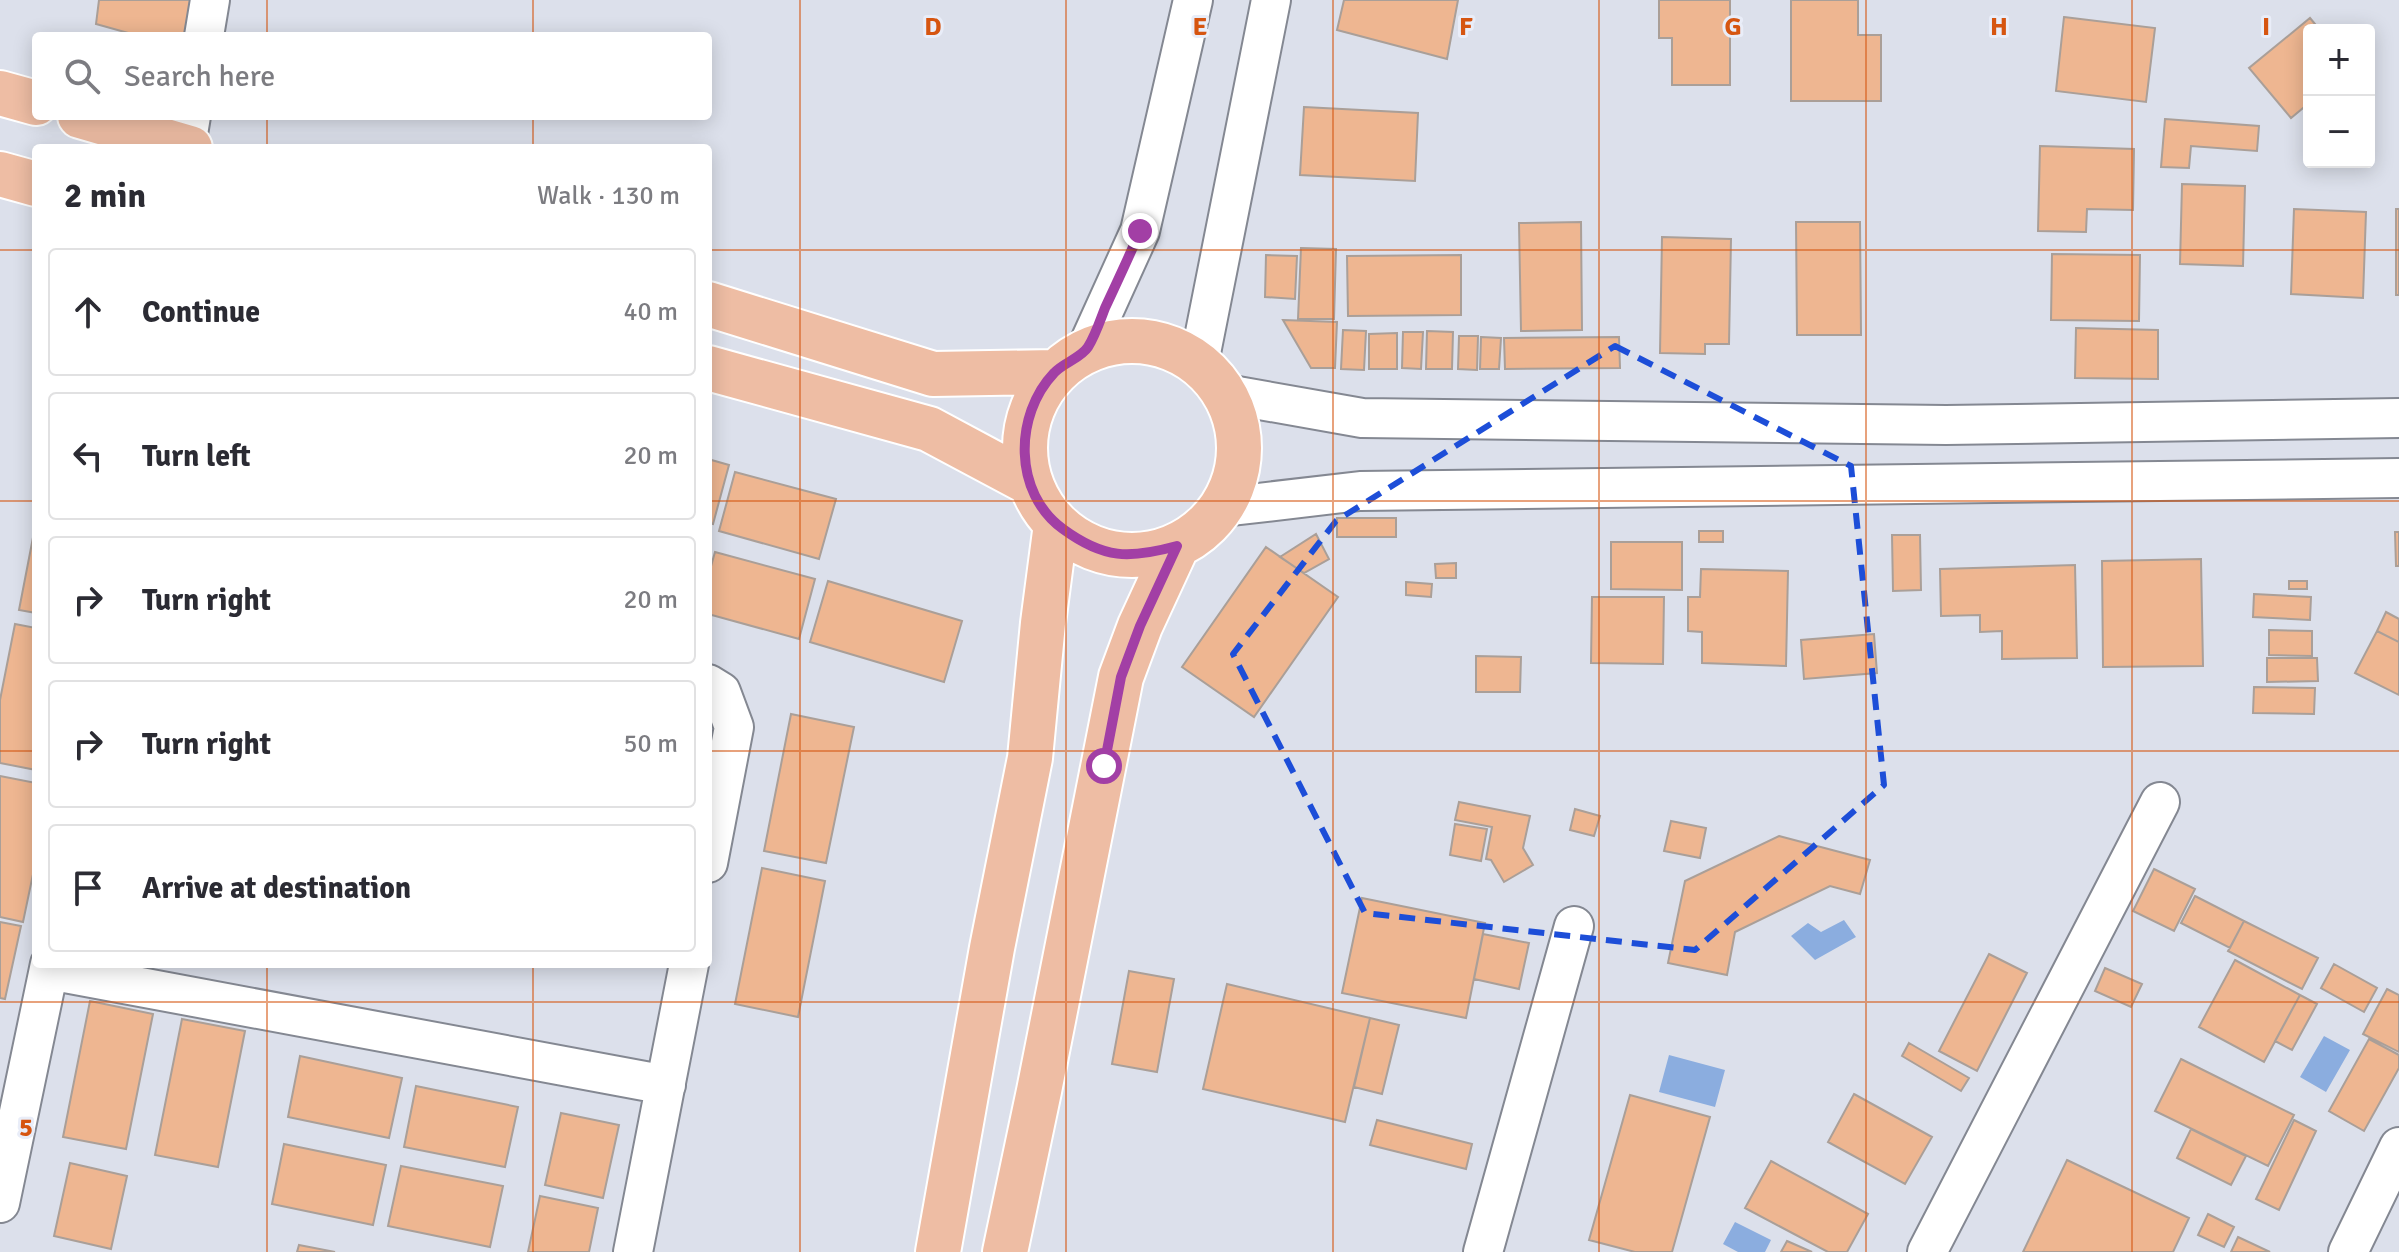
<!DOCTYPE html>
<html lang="en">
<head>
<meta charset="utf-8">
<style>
  body { margin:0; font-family:Signika,sans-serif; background:#f2f2f3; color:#2b2b33 }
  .controls { position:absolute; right:24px; top:24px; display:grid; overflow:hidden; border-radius:8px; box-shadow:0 4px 20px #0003 }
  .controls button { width:72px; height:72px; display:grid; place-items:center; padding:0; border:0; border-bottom:2px solid #e1e1e2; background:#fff; color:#2b2b33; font:40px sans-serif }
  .stop { position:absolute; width:24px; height:24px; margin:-18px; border:6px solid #a23fa5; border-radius:50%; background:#fff }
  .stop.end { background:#a23fa5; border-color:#fff; box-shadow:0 2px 8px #0008 }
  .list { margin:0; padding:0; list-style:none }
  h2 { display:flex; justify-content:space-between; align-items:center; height:104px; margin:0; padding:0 32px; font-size:34px }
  h2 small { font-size:26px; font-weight:400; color:#7c7c81 }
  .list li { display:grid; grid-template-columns:52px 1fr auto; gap:24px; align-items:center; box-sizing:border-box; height:128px; margin:0 16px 16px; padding:0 16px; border:2px solid #e1e1e2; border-radius:8px }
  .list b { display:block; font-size:30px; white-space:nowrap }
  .list em { font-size:26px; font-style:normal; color:#7c7c81 }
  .icon { flex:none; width:44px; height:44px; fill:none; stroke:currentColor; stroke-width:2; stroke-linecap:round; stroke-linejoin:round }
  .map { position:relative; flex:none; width:2399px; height:1252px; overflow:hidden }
  .search { position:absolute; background:#fff; box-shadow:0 4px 20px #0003; left:32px; top:32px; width:680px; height:88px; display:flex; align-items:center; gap:20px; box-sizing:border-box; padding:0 28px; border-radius:8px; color:#7c7c81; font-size:30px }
  .panel { position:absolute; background:#fff; box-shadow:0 4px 20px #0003; left:32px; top:144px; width:680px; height:824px; border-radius:8px }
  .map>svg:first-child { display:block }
  .water { fill:#8baddf }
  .building { fill:#eeb691; stroke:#aa9f98; stroke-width:2 }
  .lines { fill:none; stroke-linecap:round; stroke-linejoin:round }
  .minor-casing { stroke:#848892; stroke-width:42 }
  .major-casing { stroke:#fff; stroke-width:48 }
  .minor { stroke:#fff; stroke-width:38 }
  .major { stroke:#eebda4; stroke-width:44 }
  .route { stroke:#a23fa5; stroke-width:10 }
  .marked { fill:none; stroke:#1d4ed8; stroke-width:6; stroke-dasharray:16 10; stroke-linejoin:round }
  .grid { fill:none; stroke:#d65510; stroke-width:2; stroke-opacity:0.55 }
  .grid-label { font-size:26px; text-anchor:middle; font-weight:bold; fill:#d65510; stroke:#e9edf8; stroke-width:6; stroke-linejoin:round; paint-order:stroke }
</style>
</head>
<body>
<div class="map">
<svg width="2399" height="1252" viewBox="0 0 2399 1252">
  <rect width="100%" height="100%" fill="#dce0eb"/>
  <!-- water -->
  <path class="water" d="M1844,920L1856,937L1815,960L1791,936L1808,923L1821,932Z
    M2324,1036L2350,1050L2326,1092L2300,1077Z
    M1669,1055L1725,1070L1715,1107L1659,1092Z
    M1735,1222L1771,1240L1765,1252H1738L1723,1244Z"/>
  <!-- building -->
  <path class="building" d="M99,0H195L189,36H139L96,24Z
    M1344,0H1458L1447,59L1337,30Z
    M1659,0H1730V85H1672V38H1659Z
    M1791,0H1858V35H1881V101H1791Z
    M2064,17L2155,28L2146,102L2056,91Z
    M2310,18L2320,30H2309V103L2291,118L2249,68Z
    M1304,107L1418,113L1415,181L1300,175Z
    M2165,119L2259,126L2257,151L2191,146L2189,168L2161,167Z
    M2040,146L2134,149L2133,210L2087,209L2086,232L2038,231Z
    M2182,184L2245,186L2243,266L2180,264Z
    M2294,209L2366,212L2363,298L2291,294Z
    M2396,209H2399V295H2396Z
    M1581,222L1582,330L1521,331L1519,223Z
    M1796,222H1860L1861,335H1797Z
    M1662,237L1731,239L1729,344H1705V354L1660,353Z
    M1301,248L1336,249L1334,319H1298Z
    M2052,254L2140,255L2139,321L2051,320Z
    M1266,255L1297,256L1295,299L1265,297Z
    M1461,255V315L1348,316L1347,256Z
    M1283,320L1337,322L1335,368H1311Z
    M2076,328L2158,330V379L2075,378Z
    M1343,330L1366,331L1364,370L1341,369Z
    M1427,331L1453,332L1452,369H1426Z
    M1403,332H1423L1421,369L1402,368Z
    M1397,333V369H1369V334Z
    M1459,336H1478L1477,370L1458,369Z
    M1481,337L1501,338L1499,369H1480Z
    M1619,337L1620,368L1505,369L1504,338Z
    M708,459L729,465L713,524L708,523Z
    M735,472L836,499L819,559L719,531Z
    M1337,518H1396V537H1337Z
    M36,522V613L19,610Z
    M1699,531H1723V542H1699Z
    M2395,532H2399V566H2396Z
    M1316,534L1329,559L1304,573L1280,557Z
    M1892,535H1920L1921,590L1893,591Z
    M1611,542H1682V590L1611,589Z
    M1266,547L1338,597L1254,717L1182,667Z
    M715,552L815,579L799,639L708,614V577Z
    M2201,559L2203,666L2103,667L2102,561Z
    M1456,563V578H1436L1435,564Z
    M2075,565L2077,658L2002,659V631L1980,632V615L1941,616L1940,569Z
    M1701,569L1788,571L1786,666L1702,663V632L1688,631V597H1700Z
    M828,581L962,621L944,682L810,642Z
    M2289,581H2307V589H2289Z
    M1406,582L1432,584L1431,597L1406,595Z
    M2254,594L2311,597L2310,620L2253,617Z
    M1592,597H1664L1663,664L1591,663Z
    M2386,612L2399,619V642L2377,631Z
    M15,624L36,628V770L0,763V700Z
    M2269,630L2312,631V656L2269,655Z
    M2377,631L2399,642V695L2355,673Z
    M1874,634L1877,673L1804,679L1801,640Z
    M1476,656L1521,657L1520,692H1476Z
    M2267,658H2317L2318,681L2267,682Z
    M2254,687L2315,688L2314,714L2253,713Z
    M791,714L854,727L826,863L764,851Z
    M0,776L36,783V860L23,922L0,917Z
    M1459,802L1530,816L1523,848L1533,865L1504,882L1491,860L1486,859L1492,827L1455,820Z
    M1575,809L1600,816L1594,836L1570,830Z
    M1671,821L1706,828L1700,858L1664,851Z
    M1455,824L1487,829L1481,861L1450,855Z
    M1779,836L1870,860L1860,894L1830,886L1735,932L1727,975L1668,963L1685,881Z
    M762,868L825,881L798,1017L735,1004Z
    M2154,869L2195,889L2174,931L2133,911Z
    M2195,896L2244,921L2230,948L2181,923Z
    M1362,898L1485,923L1466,1018L1342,993Z
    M2244,921L2318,958L2302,989L2228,951Z
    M0,922L21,926L5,999L0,998Z
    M1483,934L1529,943L1519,989L1474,979Z
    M1989,954L2027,973L1977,1071L1939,1051Z
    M2235,960L2300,995L2264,1062L2199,1027Z
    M2334,964L2377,988L2364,1012L2321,988Z
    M2105,968L2142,984L2131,1007L2095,991Z
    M1129,971L1174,979L1157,1072L1112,1064Z
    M1227,984L1370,1018L1345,1122L1203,1089Z
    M2387,989L2399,995V1052L2363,1034Z
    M2300,995L2317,1004L2292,1050L2275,1041Z
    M90,1001L153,1014L126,1149L63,1137Z
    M1370,1018L1399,1025L1382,1094L1354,1087Z
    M182,1019L245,1031L218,1167L155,1155Z
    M2369,1039L2399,1055V1068L2364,1131L2329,1111Z
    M1909,1043L1969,1078L1961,1091L1902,1056Z
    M300,1056L402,1078L389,1138L288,1117Z
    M2181,1059L2294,1115L2268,1166L2155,1111Z
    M416,1086L518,1107L505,1167L404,1147Z
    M1854,1094L1932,1137L1905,1184L1828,1142Z
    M1630,1095L1710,1117L1672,1252H1635L1589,1240Z
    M561,1113L619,1125L603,1198L545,1185Z
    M1377,1120L1472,1144L1466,1169L1370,1145Z
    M2294,1120L2316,1131L2279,1210L2256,1199Z
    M2191,1129L2246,1156L2231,1185L2177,1158Z
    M284,1144L386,1165L373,1225L272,1204Z
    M2067,1160L2189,1218L2173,1252H2023Z
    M1771,1161L1868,1214L1847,1252H1828L1745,1208Z
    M70,1163L127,1176L111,1249L54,1236Z
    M401,1166L503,1186L490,1247L388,1226Z
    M540,1196L598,1208L589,1252H528Z
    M2208,1214L2234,1227L2224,1247L2198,1235Z
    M2238,1237L2270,1252H2231Z
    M1787,1241L1812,1252H1781Z
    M299,1245L335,1252H297Z"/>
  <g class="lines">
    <defs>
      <path id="minor" d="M204,36L210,0
        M186,146L191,116
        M1086,350L1140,231L1193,0
        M1199,363L1271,0
        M1226,394L1362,418L1946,425L2399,418
        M1223,507L1360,491L2399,478
        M708,684L721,692L734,727L708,863
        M49,970L666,1085
        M0,1203L50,964
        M633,1252L689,964
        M1483,1252L1574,926
        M1927,1252L2160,802
        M2348,1252L2399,1147"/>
      <path id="major" d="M0,93L36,103
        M80,116L190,148
        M0,174L36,184
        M708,304L933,374L1054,372
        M1025 448a107 107 0 1 1 214 0a107 107 0 1 1-214 0Z
        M708,368L929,429L1030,483
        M938,1252L992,948L1030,758L1043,623L1056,524
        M1005,1252L1039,1091L1121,677L1140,626L1177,546"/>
    </defs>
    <!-- minor casing -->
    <use href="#minor" class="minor-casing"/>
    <!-- major casing -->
    <use href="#major" class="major-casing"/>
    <!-- minor -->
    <use href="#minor" class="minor"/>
    <!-- major -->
    <use href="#major" class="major"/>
  </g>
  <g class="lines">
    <!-- route -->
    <path class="route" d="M1104,766L1121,677L1140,626L1177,546C1129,559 1104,559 1063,529C1013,493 1014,415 1054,373C1063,363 1081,358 1088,347C1095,336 1100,321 1105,308C1117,282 1129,257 1140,231"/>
  </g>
  <!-- marked area -->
  <path class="marked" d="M1615,346L1851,466L1884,785L1695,950L1365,913L1233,654L1336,521Z"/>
  <!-- grid -->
  <path class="grid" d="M267,0V36M533,0V36M800,0V1252M1066,0V1252M1333,0V1252M1599,0V1252M1866,0V1252M2132,0V1252M267,116V148M533,116V148M0,250H36M708,250H2399M0,501H36M708,501H2399M0,751H36M708,751H2399M267,964V1252M533,964V1252M0,1002H2399"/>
  <g class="grid-label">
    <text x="933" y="35">D</text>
    <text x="1200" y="35">E</text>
    <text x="1466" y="35">F</text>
    <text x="1733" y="35">G</text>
    <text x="1999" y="35">H</text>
    <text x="2266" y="35">I</text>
    <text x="26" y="1136">5</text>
  </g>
</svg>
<div class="controls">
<button>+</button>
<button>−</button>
</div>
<div class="stop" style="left:1104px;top:766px"></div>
<div class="stop end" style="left:1140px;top:231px"></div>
<div class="search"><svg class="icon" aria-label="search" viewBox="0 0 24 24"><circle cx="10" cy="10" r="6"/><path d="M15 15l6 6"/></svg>Search here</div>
<section class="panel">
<h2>2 min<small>Walk · 130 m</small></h2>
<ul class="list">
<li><svg class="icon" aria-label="ahead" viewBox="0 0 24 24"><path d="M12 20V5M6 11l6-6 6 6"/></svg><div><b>Continue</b></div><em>40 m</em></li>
<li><svg class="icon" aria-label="left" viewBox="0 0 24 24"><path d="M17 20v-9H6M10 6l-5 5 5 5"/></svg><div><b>Turn left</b></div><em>20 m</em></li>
<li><svg class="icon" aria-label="right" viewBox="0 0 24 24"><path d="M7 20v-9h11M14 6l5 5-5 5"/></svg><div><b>Turn right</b></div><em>20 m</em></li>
<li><svg class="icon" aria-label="right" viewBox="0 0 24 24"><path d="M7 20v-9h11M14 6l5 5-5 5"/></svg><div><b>Turn right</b></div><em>50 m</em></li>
<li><svg class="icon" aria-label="arrive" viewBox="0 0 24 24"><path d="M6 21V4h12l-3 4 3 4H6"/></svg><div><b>Arrive at destination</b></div></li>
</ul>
</section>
</div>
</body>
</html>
